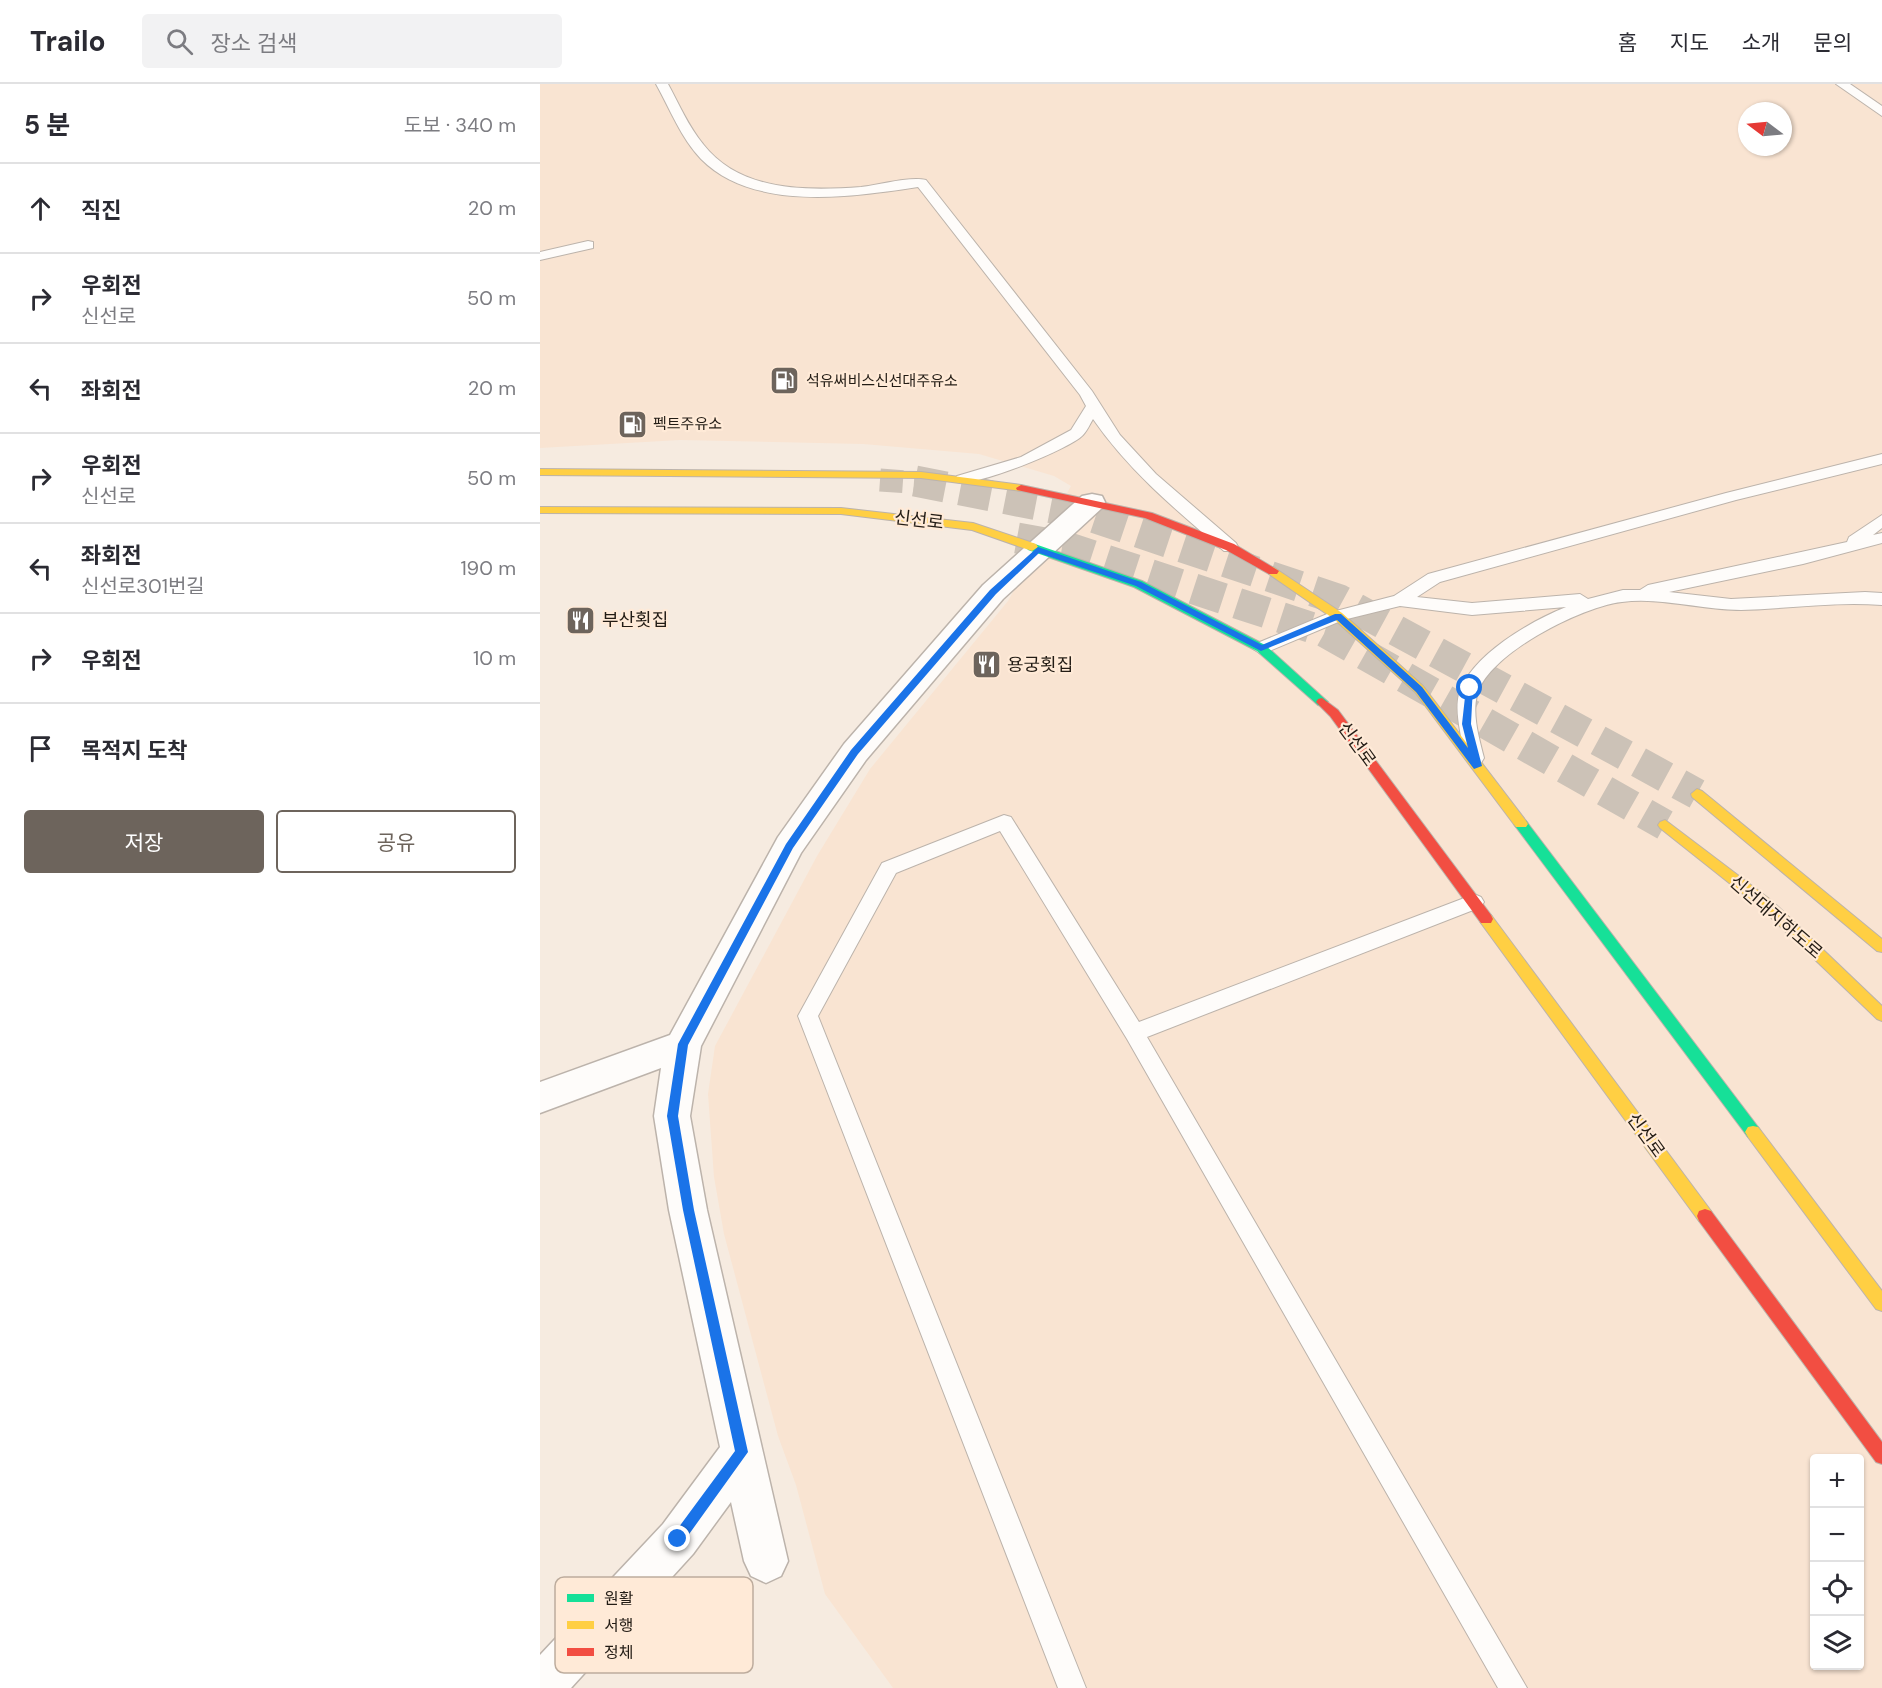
<!DOCTYPE html>
<html lang="ko">
<head>
<meta charset="utf-8">
<style>
  body { margin:0; font-family:"DM Sans","Noto Sans KR",sans-serif; background:#f2f2f3; color:#2b2b33 }
  .controls { position:absolute; right:18px; bottom:18px; display:grid; overflow:hidden; border-radius:6px; box-shadow:0 2px 4px #0004 }
  .controls button { width:54px; height:54px; display:grid; place-items:center; padding:0; border:0; border-bottom:2px solid #e1e1e2; background:#fff; color:#2b2b33; font:30px sans-serif }
  .compass { position:absolute; left:1198px; top:18px; width:54px; height:54px; border-radius:50%; background:#fff; box-shadow:0 2px 4px #0004; rotate:286deg }
  .stop { position:absolute; width:18px; height:18px; margin:-14px; border:4px solid #1a73e8; border-radius:50%; background:#fff }
  .stop.end { background:#1a73e8; border-color:#fff; box-shadow:0 2px 6px #0008 }
  .list { margin:0; padding:0; list-style:none }
  h2 { display:flex; justify-content:space-between; align-items:center; height:78px; margin:0; padding:0 24px; font-size:26px }
  h2 small { font-size:20px; font-weight:400; color:#7c7c81 }
  .list li { display:grid; grid-template-columns:39px 1fr auto; gap:18px; align-items:center; box-sizing:border-box; height:90px; padding:0 24px; border-top:2px solid #e1e1e2 }
  .list b { display:block; font-size:22px; white-space:nowrap }
  .list p { margin:0; font-size:20px; white-space:nowrap; color:#7c7c81 }
  .list em { font-size:20px; font-style:normal; color:#7c7c81 }
  .actions { display:flex; gap:12px; padding:18px 24px }
  .actions a { flex:1; padding:14px 0; border:2px solid #6d645c; border-radius:6px; text-align:center; font-size:21px; color:#6d645c }
  .actions .main { background:#6d645c; color:#fff }
  .icon { flex:none; width:33px; height:33px; fill:none; stroke:currentColor; stroke-width:2; stroke-linecap:round; stroke-linejoin:round }
  .map { position:relative; flex:none; width:1342px; height:1604px; overflow:hidden }
  header { display:flex; align-items:center; gap:36px; box-sizing:border-box; height:84px; padding:0 30px; background:#fff; border-bottom:2px solid #e1e1e2 }
  header strong { font-size:28px }
  nav { display:flex; gap:33px; margin-inline-start:auto; font-size:21px }
  .search { width:420px; height:54px; background:#f2f2f3; display:flex; align-items:center; gap:15px; box-sizing:border-box; padding:0 21px; border-radius:6px; color:#7c7c81; font-size:22px }
  main { display:flex }
  aside { flex:1; background:#fff }
  .map>svg:first-child { display:block }
  .built { fill:#f9e4d2; fill-rule:evenodd }
  .lines { fill:none; stroke-linecap:round; stroke-linejoin:round }
  .highway-tunnel-far1 { stroke:#ccc2b7; stroke-width:23; stroke-dasharray:23 11; stroke-linecap:butt }
  .highway-tunnel { stroke:#ccc2b7; stroke-width:31; stroke-dasharray:31 15; stroke-linecap:butt }
  .lane-casing { stroke:#bcb3ab; stroke-width:2 }
  .street-casing { stroke:#bcb3ab; stroke-width:3 }
  .fast-casing { stroke:#bcb3ab; stroke-width:2 }
  .slow-casing { stroke:#bcb3ab; stroke-width:2 }
  .jam-casing { stroke:#bcb3ab; stroke-width:2 }
  .lane { fill:#fefcfa; fill-rule:evenodd }
  .street { fill:#fefcfa; fill-rule:evenodd }
  .fast { fill:#16e098; fill-rule:evenodd }
  .slow { fill:#ffcf43; fill-rule:evenodd }
  .jam { fill:#f24e42; fill-rule:evenodd }
  .route { fill:#1a73e8 }
  .labels { text-anchor:middle; stroke-width:4.5; stroke-linejoin:round; paint-order:stroke }
  .far-poi-label { font-size:15px; fill:#231c15; stroke:#ffead7; text-anchor:start }
  .street-label { font-size:18px; fill:#231c15; stroke:#ffead7 }
  .poi-label { font-size:18px; fill:#231c15; stroke:#ffead7; text-anchor:start }
  .key { fill:#ffead7; stroke:#bdac9d; stroke-width:1.5 }
  .key-label { font-size:16px; fill:#231c15 }
</style>
</head>
<body>
<header>
<strong>Trailo</strong>
<div class="search"><svg class="icon" aria-label="search" viewBox="0 0 24 24"><circle cx="10" cy="10" r="6"/><path d="M15 15l6 6"/></svg>장소 검색</div>
<nav><a>홈</a><a>지도</a><a>소개</a><a>문의</a></nav>
</header>
<main>
<aside>
<h2>5 분<small>도보 · 340 m</small></h2>
<ul class="list">
<li><svg class="icon" aria-label="ahead" viewBox="0 0 24 24"><path d="M12 20V5M6 11l6-6 6 6"/></svg><div><b>직진</b></div><em>20 m</em></li>
<li><svg class="icon" aria-label="right" viewBox="0 0 24 24"><path d="M7 20v-9h11M14 6l5 5-5 5"/></svg><div><b>우회전</b><p>신선로</p></div><em>50 m</em></li>
<li><svg class="icon" aria-label="left" viewBox="0 0 24 24"><path d="M17 20v-9H6M10 6l-5 5 5 5"/></svg><div><b>좌회전</b></div><em>20 m</em></li>
<li><svg class="icon" aria-label="right" viewBox="0 0 24 24"><path d="M7 20v-9h11M14 6l5 5-5 5"/></svg><div><b>우회전</b><p>신선로</p></div><em>50 m</em></li>
<li><svg class="icon" aria-label="left" viewBox="0 0 24 24"><path d="M17 20v-9H6M10 6l-5 5 5 5"/></svg><div><b>좌회전</b><p>신선로301번길</p></div><em>190 m</em></li>
<li><svg class="icon" aria-label="right" viewBox="0 0 24 24"><path d="M7 20v-9h11M14 6l5 5-5 5"/></svg><div><b>우회전</b></div><em>10 m</em></li>
<li><svg class="icon" aria-label="arrive" viewBox="0 0 24 24"><path d="M6 21V4h12l-3 4 3 4H6"/></svg><div><b>목적지 도착</b></div></li>
</ul>
<div class="actions"><a class="main">저장</a><a>공유</a></div>
</aside>
<div class="map">
<svg width="1342" height="1604" viewBox="0 0 1342 1604">
  <rect width="100%" height="100%" fill="#f6ebe0"/>
  <!-- built -->
  <path class="built" d="M0,0H1342V1604H353L285,1510L256,1401L238,1352L184,1150L174,1093L168,1010L175,962L277,772L330,685L468,517L531,402L514,392L439,370L323,360L140,356L0,364ZM1207,27H1243V63H1207ZM1274,1374H1320V1582H1274Z"/>
  <g class="lines">
    <!-- highway-tunnel-far1 -->
    <path class="highway-tunnel-far1" d="M340,396L382,399"/>
    <!-- highway-tunnel -->
    <path class="highway-tunnel" d="M375,397L544,430L800,516L1157,710
      M477,454L526,463L785,548L1125,741"/>
    <defs>
      <path id="lane" d="M116,0H128C139,20 148,42 163,60C200,108 267,107 321,103C339,101 370,92 386,96L552,307L580,351L616,390L696,459L698,463L696,467H684C636,426 589,387 553,335C550,340 547,347 543,351C530,365 436,403 417,398L415,395L417,392L481,373L531,346L546,322L540,311L378,103C313,113 213,128 161,75C141,54 130,25 116,0Z
        M1296,0H1310L1342,22V32Z
        M48,157L53,158V164L0,176V168Z
        M1342,370V380L1196,416L900,498L877,513L932,519L1040,510L1048,515L1083,506H1100L1108,501L1307,458L1309,453L1342,431V444L1333,451L1342,449V459L1263,480L1129,508L1191,515L1325,508L1342,509V521C1294,517 1248,525 1201,526C1161,526 1121,513 1082,518C1043,522 947,570 937,611C932,631 939,654 944,674L941,679H929C923,669 922,658 920,647C918,635 916,622 919,610C931,571 991,537 1026,523L932,531L860,522L803,536L727,568L721,570L712,564L715,560L792,528L854,512L888,490L1186,409Z
        M464,731L471,733L599,938L927,813L934,810L941,813L944,818L941,823L607,953L987,1604H958L587,955L460,747L356,789L278,932L546,1604H518L258,932L342,779Z"/>
      <path id="street" d="M552,410L562,412L565,418L562,424L463,515L326,676L261,769L161,962L150,1032L167,1126L248,1477L241,1492L226,1499L211,1492L204,1477L191,1418L153,1470L31,1604H0V1571L123,1440L180,1363L129,1126L114,1032L121,984L0,1029V998L130,951L238,753L304,660L443,501L542,412Z"/>
      <path id="fast" d="M492,459L602,497L725,561L788,618L782,622L778,621L717,567L594,503L488,466L486,463Z
        M981,735L986,737L1218,1043L1221,1048L1218,1053L1213,1054L1208,1053L976,743L974,740L976,737Z"/>
      <path id="slow" d="M0,385L381,388L481,401L486,404L481,407L381,394L0,391Z
        M0,423L301,424L433,439L496,460L498,463L492,467L432,446L301,430L0,429Z
        M733,483L802,529L883,602L986,737L988,740L986,743H976L875,608L794,535L729,490V484Z
        M1157,705L1162,707L1342,855V868L1337,867L1152,713L1151,710Z
        M1125,736L1232,817L1342,922V937L1337,935L1222,825L1120,744L1118,741L1120,738Z
        M946,830L951,831L1171,1127L1173,1132L1171,1137L1165,1139L1159,1137L941,839L939,835L941,831Z
        M1213,1042L1218,1043L1342,1207V1227L1336,1225L1208,1053L1205,1048L1208,1043Z"/>
      <path id="jam" d="M481,401L612,429L694,460L739,487L737,490H729L686,466L605,434L477,406L476,404Z
        M782,614L798,626L951,831L953,835L951,839H941L790,632L776,618L778,615Z
        M1165,1125L1171,1127L1342,1358V1380L1336,1378L1159,1137L1157,1132L1159,1127Z"/>
    </defs>
    <!-- lane casing -->
    <use href="#lane" class="lane-casing"/>
    <!-- street casing -->
    <use href="#street" class="street-casing"/>
    <!-- fast casing -->
    <use href="#fast" class="fast-casing"/>
    <!-- slow casing -->
    <use href="#slow" class="slow-casing"/>
    <!-- jam casing -->
    <use href="#jam" class="jam-casing"/>
    <!-- lane -->
    <use href="#lane" class="lane"/>
    <!-- street -->
    <use href="#street" class="street"/>
    <!-- fast -->
    <use href="#fast" class="fast"/>
    <!-- slow -->
    <use href="#slow" class="slow"/>
    <!-- jam -->
    <use href="#jam" class="jam"/>
  </g>
  <!-- route -->
  <path class="route" d="M498,463L601,498L722,561L795,530H801L882,603L928,664L922,640L926,604L933,602L931,640L942,682L934,685L876,608L797,536L721,567L596,502L499,469L456,510L318,670L253,764L148,961L138,1032L154,1126L208,1368L142,1460L138,1462L133,1460V1451L195,1367L143,1126L127,1032L138,960L246,760L311,666L450,506Z"/>
  <!-- icons -->
  <defs>
    <symbol id="fuel-square" viewBox="-11 -11 22 22"><rect x="-9" y="-9" width="18" height="18" rx="4" fill="#6d645c" stroke="#ffead7"/><path d="M-5.5-6h7V0h2V4h1.3V-2.5L3-4.5l.8-.8L6-3V5H2.5V1h-1V6h-7ZM-4.2-4.7v3.2H.2V-4.7Z" fill="#fff"/></symbol>
    <symbol id="restaurant-square" viewBox="-11 -11 22 22"><rect x="-9" y="-9" width="18" height="18" rx="4" fill="#6d645c" stroke="#ffead7"/><path d="M-5-6h1v4h1v-4h1v4h1v-4h1v5L-1.5 .5V6h-2V.5L-5-1ZM5-6V6H3V1.5H1.5Q1.5-4 5-6Z" fill="#fff"/></symbol>
  </defs>
  <g fill-rule="evenodd">
    <use href="#fuel-square" x="228" y="280" width="33" height="33"/>
    <use href="#fuel-square" x="76" y="324" width="33" height="33"/>
    <use href="#restaurant-square" x="24" y="520" width="33" height="33"/>
    <use href="#restaurant-square" x="430" y="564" width="33" height="33"/>
  </g>
  <g class="labels">
    <!-- far-poi labels -->
    <g class="far-poi-label">
      <text x="266" y="302">석유써비스신선대주유소</text>
      <text x="113" y="345">펙트주유소</text>
    </g>
    <!-- street labels -->
    <g class="street-label">
      <text transform="translate(379 436) rotate(7)" y="6">신선로</text>
      <text transform="translate(817 660) rotate(54)" y="6">신선로</text>
      <text transform="translate(1236 833) rotate(41)" y="6">신선대지하도로</text>
      <text transform="translate(1106 1051) rotate(54)" y="6">신선로</text>
    </g>
    <!-- poi labels -->
    <g class="poi-label">
      <text x="62" y="542">부산횟집</text>
      <text x="467" y="587">용궁횟집</text>
    </g>
  </g>
  <!-- legend -->
  <rect x="15" y="1493" width="198" height="96" rx="9" class="key"/>
  <rect x="27" y="1510" width="27" height="8" fill="#16e098"/>
  <rect x="27" y="1537" width="27" height="8" fill="#ffcf43"/>
  <rect x="27" y="1564" width="27" height="8" fill="#f24e42"/>
  <g class="key-label">
    <text x="64" y="1520">원활</text>
    <text x="64" y="1547">서행</text>
    <text x="64" y="1574">정체</text>
  </g>
</svg>
<div class="controls">
<button>+</button>
<button>−</button>
<button><svg class="icon" aria-label="locate" viewBox="0 0 24 24"><circle cx="12" cy="12" r="6"/><path d="M12 2v4M12 18v4M2 12h4M18 12h4"/></svg></button>
<button><svg class="icon" aria-label="layers" viewBox="0 0 24 24"><path d="M12 4l9 5-9 5-9-5zM3 14l9 5 9-5"/></svg></button>
</div>
<svg class="compass" viewBox="-18 -18 36 36"><path d="M0-13l5 13h-10z" fill="#e53935"/><path d="M0 13l5-13h-10z" fill="#7c7c81"/></svg>
<div class="stop" style="left:930px;top:604px"></div>
<div class="stop end" style="left:138px;top:1455px"></div>
</div>
</main>
</body>
</html>
